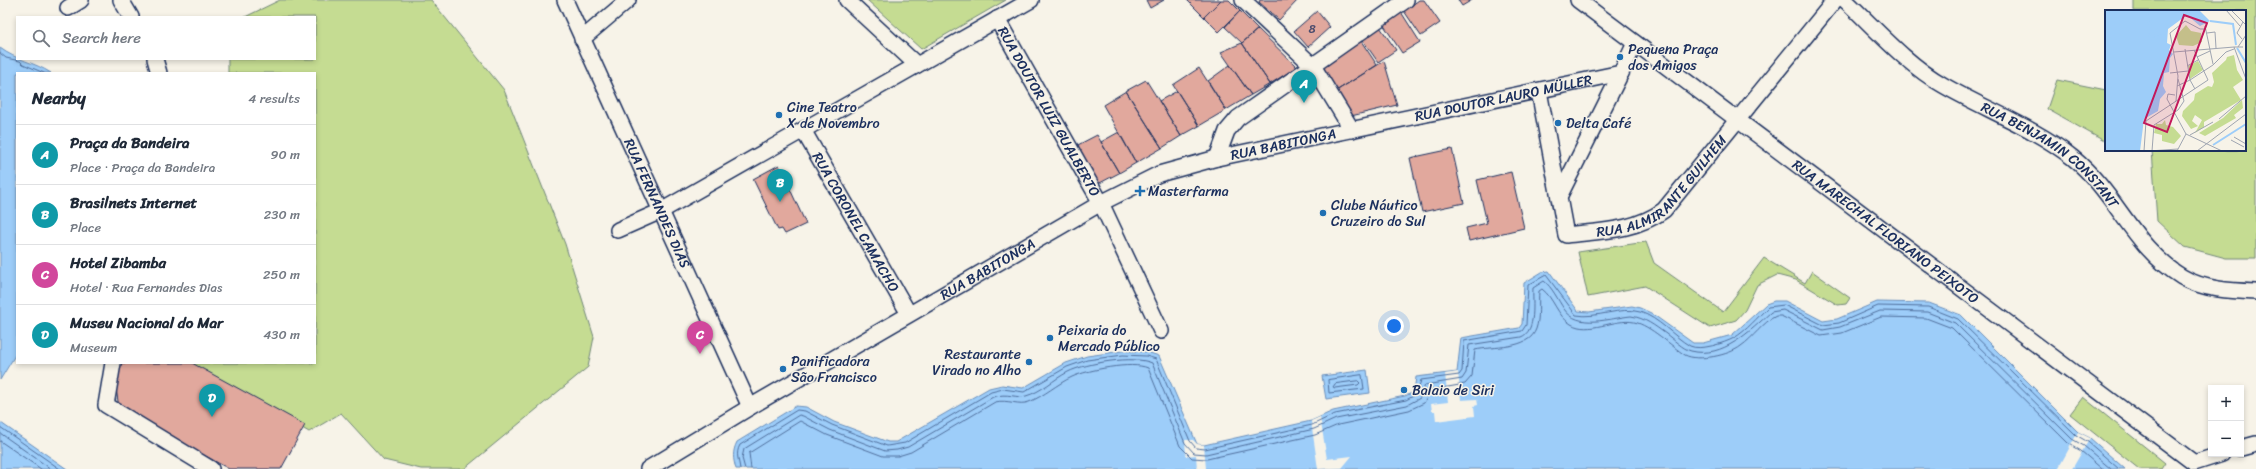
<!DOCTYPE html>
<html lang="en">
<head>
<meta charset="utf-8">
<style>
  body { margin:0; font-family:Sriracha,sans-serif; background:#f6f6f7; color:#1f2937 }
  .controls { position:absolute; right:12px; bottom:12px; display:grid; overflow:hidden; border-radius:0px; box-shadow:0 2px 6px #0003 }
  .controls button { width:36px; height:36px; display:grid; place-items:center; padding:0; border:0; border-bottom:1px solid #e0e1e3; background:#fff; color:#1f2937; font:20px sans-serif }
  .you { position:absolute; left:1394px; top:326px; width:14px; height:14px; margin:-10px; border:3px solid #fff; border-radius:50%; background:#1a73e8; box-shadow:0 0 0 6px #1a73e833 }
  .badge { display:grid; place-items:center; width:26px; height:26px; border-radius:50%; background:#0b8043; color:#fff; font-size:13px; font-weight:700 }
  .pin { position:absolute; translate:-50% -33px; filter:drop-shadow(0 1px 2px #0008) }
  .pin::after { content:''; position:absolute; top:21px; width:14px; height:12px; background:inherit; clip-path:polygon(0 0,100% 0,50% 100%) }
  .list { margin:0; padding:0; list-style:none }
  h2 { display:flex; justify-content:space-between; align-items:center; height:52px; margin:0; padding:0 16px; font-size:17px }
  h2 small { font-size:13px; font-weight:400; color:#747a83 }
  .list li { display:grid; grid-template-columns:26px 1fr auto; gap:12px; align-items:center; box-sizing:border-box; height:60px; padding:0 16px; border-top:1px solid #e0e1e3 }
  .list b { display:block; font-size:15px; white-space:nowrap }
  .list p { margin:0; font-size:13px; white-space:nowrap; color:#747a83 }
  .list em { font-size:13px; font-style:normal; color:#747a83 }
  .icon { flex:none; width:22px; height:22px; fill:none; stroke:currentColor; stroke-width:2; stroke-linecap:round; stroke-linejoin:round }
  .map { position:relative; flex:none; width:2256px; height:469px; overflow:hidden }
  .search { position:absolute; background:#fff; box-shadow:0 2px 6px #0003; left:16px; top:16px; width:300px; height:44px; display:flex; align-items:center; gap:10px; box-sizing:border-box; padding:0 14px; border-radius:0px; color:#747a83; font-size:15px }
  .panel { position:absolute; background:#fff; box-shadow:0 2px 6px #0003; left:16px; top:72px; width:300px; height:292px; border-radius:0px }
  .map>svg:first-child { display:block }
  .green { fill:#c5dc92; stroke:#708678 }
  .water { fill:#9dcdf9; stroke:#698ebb }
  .pier { fill:#f7f3e8 }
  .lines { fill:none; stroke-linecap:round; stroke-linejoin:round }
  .shore { stroke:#4f6e9c; stroke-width:1 }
  .building { fill:#e1a89d; stroke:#1b2f5e }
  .minor-casing { stroke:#1b2f5e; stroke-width:18 }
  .minor { stroke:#f7f3e8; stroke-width:15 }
  .poi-dot { fill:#1f6fb2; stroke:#f7f3e8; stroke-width:1.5 }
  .labels { text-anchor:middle; stroke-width:3; stroke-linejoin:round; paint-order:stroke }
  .number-label { font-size:12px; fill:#4c4d6e }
  .poi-label { font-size:14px; fill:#1b2f5e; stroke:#f7f3e8; text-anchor:start }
  .street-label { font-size:14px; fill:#1b2f5e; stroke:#f7f3e8 }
  .inset-river { fill:none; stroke:#9dcdf9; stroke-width:2 }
  .inset-road { fill:none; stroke:#9fa5b1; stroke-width:1 }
  .view { fill:#c2185b; fill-opacity:0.15; stroke:#c2185b; stroke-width:2 }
  .inset-edge { fill:none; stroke:#1b2f5e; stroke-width:2 }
</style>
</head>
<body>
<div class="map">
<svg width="2256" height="469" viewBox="0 0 2256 469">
  <rect width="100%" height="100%" fill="#f7f3e8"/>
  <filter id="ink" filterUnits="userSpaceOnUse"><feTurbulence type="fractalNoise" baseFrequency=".025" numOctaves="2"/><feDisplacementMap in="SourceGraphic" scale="8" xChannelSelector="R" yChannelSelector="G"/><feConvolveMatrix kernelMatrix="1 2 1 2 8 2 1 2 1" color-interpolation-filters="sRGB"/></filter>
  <g filter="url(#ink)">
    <!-- green -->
    <path class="green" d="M280,0H431L504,90L565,244L594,337L588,367L464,469H421L384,460L341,413L309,432L191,363H315V73H228V59H315V17H245Z
      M867,0H1006L921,49Z
      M2134,0H2256V258H2226L2185,247L2157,221L2152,150H2245V11H2134Z
      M2057,80L2106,90V142L2047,109Z
      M1646,242L1654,263L1723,312L1764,258L1805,283L1812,271L1850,298L1846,304L1838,305L1796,280L1777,275L1757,285L1745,310L1736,320L1710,328L1645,286L1588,297L1578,252Z
      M2083,397L2165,463L2161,469H2139L2070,414Z"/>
    <!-- water -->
    <path class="water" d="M0,48C16,60 34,62 51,73H17V352L0,380Z
      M1549,271L1578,311L1589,312L1632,306L1640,308L1651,313L1693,343H1703L1732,335L1766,304L1774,301H1785L1823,321L1837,319L1877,302L1929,303L1961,315L2078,432L2090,438L2125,469H736C733,459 732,452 737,442L796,406L806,407L834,422L888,442H896L989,388L1002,385L1023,388L1066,363L1087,356L1123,351L1147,352L1159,356L1197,444L1204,445L1311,421L1333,411L1405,396L1414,392L1416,377L1457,372L1461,338L1519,328L1522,324L1524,283L1542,272Z
      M1367,370L1370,393L1326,399L1322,376Z
      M0,422L1,423L67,469H0Z"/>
    <!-- pier -->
    <path class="pier" d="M1458,372L1461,400L1477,399L1478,405L1474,406L1475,416L1436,421L1435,411H1432L1431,404L1448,402L1445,374Z
      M1320,417L1327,459L1352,456L1342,468L1318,469L1311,421Z
      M2078,432L2090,438L2072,469H2058Z
      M1185,440H1193L1197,444L1204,445L1206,469H1197L1196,455L1186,456Z"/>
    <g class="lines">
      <!-- shore -->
      <path class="shore" d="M0,53L6,58L20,61L23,64L44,73
        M1362,375L1364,389L1329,393L1328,380Z
        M1358,381L1360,383L1358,385L1335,388L1333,387L1335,384Z
        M0,427L60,469
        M0,433L51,469
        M0,441L41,469
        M740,469C739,460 735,454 740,445L797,410L805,411L832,425L887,446L905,443L991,392L1003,389L1024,392L1067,367L1087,360L1123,355L1146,356L1156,359L1190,441L1196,448L1205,449L1312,425L1335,414L1406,400L1417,394L1421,380L1459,375L1462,371L1464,341L1522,331L1526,325L1528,285L1546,275L1576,315C1597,319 1620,306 1640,312C1659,318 1673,336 1690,346C1700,351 1725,343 1734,338C1746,331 1758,317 1768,307L1784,305L1823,325L1839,323L1878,306L1928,307L1958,319L2076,435L2088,442L2119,469
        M745,469L742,458L744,449L799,415L803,416L830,430L885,451L897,450L908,447L993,397C1007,392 1018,399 1026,396C1041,392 1054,379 1068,372C1086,363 1134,355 1152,363L1185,443L1194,453L1206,454L1314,429L1336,419L1407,405L1420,398L1425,385L1462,379L1466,373L1469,345L1521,337C1537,331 1532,302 1533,288L1544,281C1552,287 1558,300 1564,309C1578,330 1610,318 1631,316C1645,318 1655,326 1666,334C1673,339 1683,349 1691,351C1723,359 1750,331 1771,312L1783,310L1823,330L1840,327L1880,311L1927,312L1955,323L2072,439L2084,446L2111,469
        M751,469L749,453L800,421L827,435L883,456H898L911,452L995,402C1008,399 1019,406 1029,402C1044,396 1057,384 1072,377C1087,370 1132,361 1148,368L1180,446L1192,458L1207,459L1315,435L1338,425L1409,410L1424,403L1431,390L1465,384L1472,376L1475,350C1492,346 1529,350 1536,329C1540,318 1538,303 1539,291L1542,289C1554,298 1557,316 1571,324C1589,335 1614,318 1634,322C1650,325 1671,346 1685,355C1698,362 1730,355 1741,346C1753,338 1763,322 1776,316H1781L1821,336L1842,333L1881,317L1926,318L1952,328L2068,443L2081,451L2102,469"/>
    </g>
    <!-- building -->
    <path class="building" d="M1146,0H1164L1150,8Z
      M1187,0H1221L1204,17Z
      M1221,0H1229L1240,11L1219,32L1204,17Z
      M1260,0H1298L1279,20L1259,2Z
      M1419,0H1424L1440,23L1421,36L1404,11Z
      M1458,0H1472L1462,6Z
      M1240,11L1258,29L1242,43L1225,27Z
      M1317,11L1330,27L1308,47L1294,31Z
      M1401,12L1420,42L1402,53L1383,24Z
      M1380,27L1396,50L1378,62L1362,39Z
      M1258,29L1297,67L1270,84L1242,43Z
      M1361,41L1377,65L1336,91L1321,69Z
      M1242,43L1270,84L1251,95L1221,52Z
      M1384,61L1397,105L1351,116L1336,91Z
      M1230,65L1251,95L1226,110L1208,81Z
      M1199,68L1226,110L1199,126L1173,85Z
      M1146,80L1181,136L1162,148L1126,91Z
      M1126,91L1162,148L1136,163L1103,105Z
      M1177,91L1199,126L1181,136L1159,101Z
      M1119,132L1136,163L1119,173L1101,142Z
      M1097,135L1119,173L1096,185L1074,147Z
      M1452,149L1464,203L1422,212L1410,158Z
      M779,165L806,224L785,234L782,229L778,230L753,179Z
      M1511,172L1524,228L1469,241L1466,228L1487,223L1477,180Z
      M120,363H192L305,425L281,469H229L119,408L116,388Z"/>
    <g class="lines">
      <defs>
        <g id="minor">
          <path d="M121,0L131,17"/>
          <path id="s1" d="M565,0L750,407"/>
          <path d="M847,0L917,65"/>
          <path d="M1243,0L1313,66L1352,130"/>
          <path id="s2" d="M1578,0L2194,463L2222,454"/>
          <path id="s3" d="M1845,0C1876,29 1906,64 1943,85C1986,110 2034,127 2073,158C2117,194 2133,247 2182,277C2204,290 2232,291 2256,292"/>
          <path d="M68,8L81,0"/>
          <path id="s4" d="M997,19L1101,203L1161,331"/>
          <path d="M582,39L628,0"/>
          <path d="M155,59L159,73"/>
          <path id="s5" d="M1539,91L1566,235C1600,231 1636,231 1664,210L1835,0"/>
          <path id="s6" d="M803,130L909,314"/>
          <path d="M1217,158L1227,131L1238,118L1406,0"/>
          <path d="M1559,197L1621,73"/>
          <path d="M618,230L661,211L1031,0"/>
          <path d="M113,363L106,405L211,469"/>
          <path d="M2241,448L2256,444"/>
          <path id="s7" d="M648,469L750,407L1101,203L1159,174L1217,158L1621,73L1635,43"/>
        </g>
      </defs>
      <!-- minor casing -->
      <use href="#minor" class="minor-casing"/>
      <!-- minor -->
      <use href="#minor" class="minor"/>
    </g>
  </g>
  <!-- markers -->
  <g class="poi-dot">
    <circle cx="1620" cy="57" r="4"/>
    <circle cx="779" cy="115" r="4"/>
    <circle cx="1558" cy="123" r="4"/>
    <path d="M1138 185h4v4h4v4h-4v4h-4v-4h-4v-4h4z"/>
    <circle cx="1323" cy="213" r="4"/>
    <circle cx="1050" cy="338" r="4"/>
    <circle cx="1029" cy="362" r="4"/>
    <circle cx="783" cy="369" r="4"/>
    <circle cx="1404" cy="390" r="4"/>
  </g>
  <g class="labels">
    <!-- number labels -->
    <g class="number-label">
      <text x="1312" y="33">8</text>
    </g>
    <!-- poi labels -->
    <g class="poi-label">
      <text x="1628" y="54">Pequena Praça<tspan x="1628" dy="16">dos Amigos</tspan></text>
      <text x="787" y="112">Cine Teatro<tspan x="787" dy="16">X de Novembro</tspan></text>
      <text x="1566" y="128">Delta Café</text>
      <text x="1148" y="196">Masterfarma</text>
      <text x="1331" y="210">Clube Náutico<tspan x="1331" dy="16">Cruzeiro do Sul</tspan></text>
      <text x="1058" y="335">Peixaria do<tspan x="1058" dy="16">Mercado Público</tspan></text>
      <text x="1021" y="359" text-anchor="end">Restaurante<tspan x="1021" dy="16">Virado no Alho</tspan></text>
      <text x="791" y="366">Panificadora<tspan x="791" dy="16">São Francisco</tspan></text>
      <text x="1412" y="395">Balaio de Siri</text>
    </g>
    <!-- street labels -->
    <g class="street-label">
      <text dy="5" stroke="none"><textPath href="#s7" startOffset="943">RUA DOUTOR LAURO MÜLLER</textPath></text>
      <text dy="5" stroke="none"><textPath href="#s4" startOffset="106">RUA DOUTOR LUIZ GUALBERTO</textPath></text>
      <text dy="5" stroke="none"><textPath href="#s7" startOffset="718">RUA BABITONGA</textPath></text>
      <text dy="5" stroke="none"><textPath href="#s3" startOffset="259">RUA BENJAMIN CONSTANT</textPath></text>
      <text dy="5" stroke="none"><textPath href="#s5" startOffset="260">RUA ALMIRANTE GUILHEM</textPath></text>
      <text dy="5" stroke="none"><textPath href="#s1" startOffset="223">RUA FERNANDES DIAS</textPath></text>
      <text dy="5" stroke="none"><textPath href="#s6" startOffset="106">RUA CORONEL CAMACHO</textPath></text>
      <text dy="5" stroke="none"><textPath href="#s2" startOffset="385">RUA MARECHAL FLORIANO PEIXOTO</textPath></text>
      <text dy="5" stroke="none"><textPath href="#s7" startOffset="394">RUA BABITONGA</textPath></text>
    </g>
  </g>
  <!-- overview -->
  <g transform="translate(2105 10)">
    <rect width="141" height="141" fill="#f7f3e8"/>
    <path d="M81,15L86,21L96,23L97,32L88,36L74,35L71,26ZM129,45L132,60L138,70L128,77L136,90L99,112V117L90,123L97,110L90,105L87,111L93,116L86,119L77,106L78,101L89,90L90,84L103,76L107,77L109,72L107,63L121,50L122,47ZM93,51L98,60L85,69L83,56ZM137,90L138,98L129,105L131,108L100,126L94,123L118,108ZM60,110L61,115L68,117L76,126L69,134L57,131V125L49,123L51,114H57Z" fill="#c5dc92"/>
    <path d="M0,0H94L105,11L95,16L82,5L63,19L62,33L66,35L64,40L68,44L65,48L64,62L59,63L58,76L61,82L55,89L53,101L39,109L35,141H0Z" fill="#9dcdf9"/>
    <path class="inset-river" d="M18,0L46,27L55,24L44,14L42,0M105,11L128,14L131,35M132,38L141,53M108,135L141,114"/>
    <path class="inset-road" d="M121,0L135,16M126,0L141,15M100,16L108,54M102,23L110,22L111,38M137,29L132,23L138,12M133,37L141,25M138,37H129L141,69M80,39L85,70L90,79M69,42L129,37M92,47L105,41M82,56L93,50M65,63L83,61M72,76L85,70L108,55L121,42L129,39M70,85L63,84L62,89L81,124M71,91L73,66L65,23L80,11L95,19H101M114,109L141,86M41,111L103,70L89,40M81,124L117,141M85,125L108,112M129,127L141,134M126,130L139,137M39,141L41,111M44,141L73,139M47,141L49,115L73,100L79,91L73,69M72,141L81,124M92,141L141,104"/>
    <path class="view" d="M79,5L102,13L62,122L39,113Z"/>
    <rect width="141" height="141" class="inset-edge"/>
  </g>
</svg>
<div class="controls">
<button>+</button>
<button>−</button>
</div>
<div class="you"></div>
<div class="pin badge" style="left:1304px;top:103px;background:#0f9aa8">A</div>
<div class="pin badge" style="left:780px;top:202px;background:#0f9aa8">B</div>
<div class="pin badge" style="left:700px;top:354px;background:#d1479c">C</div>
<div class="pin badge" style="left:212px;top:417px;background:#0f9aa8">D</div>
<div class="search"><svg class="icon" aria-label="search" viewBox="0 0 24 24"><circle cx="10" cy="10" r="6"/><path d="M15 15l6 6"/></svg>Search here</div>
<section class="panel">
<h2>Nearby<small>4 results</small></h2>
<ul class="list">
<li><span class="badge" style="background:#0f9aa8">A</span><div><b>Praça da Bandeira</b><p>Place · Praça da Bandeira</p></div><em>90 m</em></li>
<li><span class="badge" style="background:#0f9aa8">B</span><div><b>Brasilnets Internet</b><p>Place</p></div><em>230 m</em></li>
<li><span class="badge" style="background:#d1479c">C</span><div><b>Hotel Zibamba</b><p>Hotel · Rua Fernandes Dias</p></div><em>250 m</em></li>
<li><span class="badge" style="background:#0f9aa8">D</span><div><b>Museu Nacional do Mar</b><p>Museum</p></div><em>430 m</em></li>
</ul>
</section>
</div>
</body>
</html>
